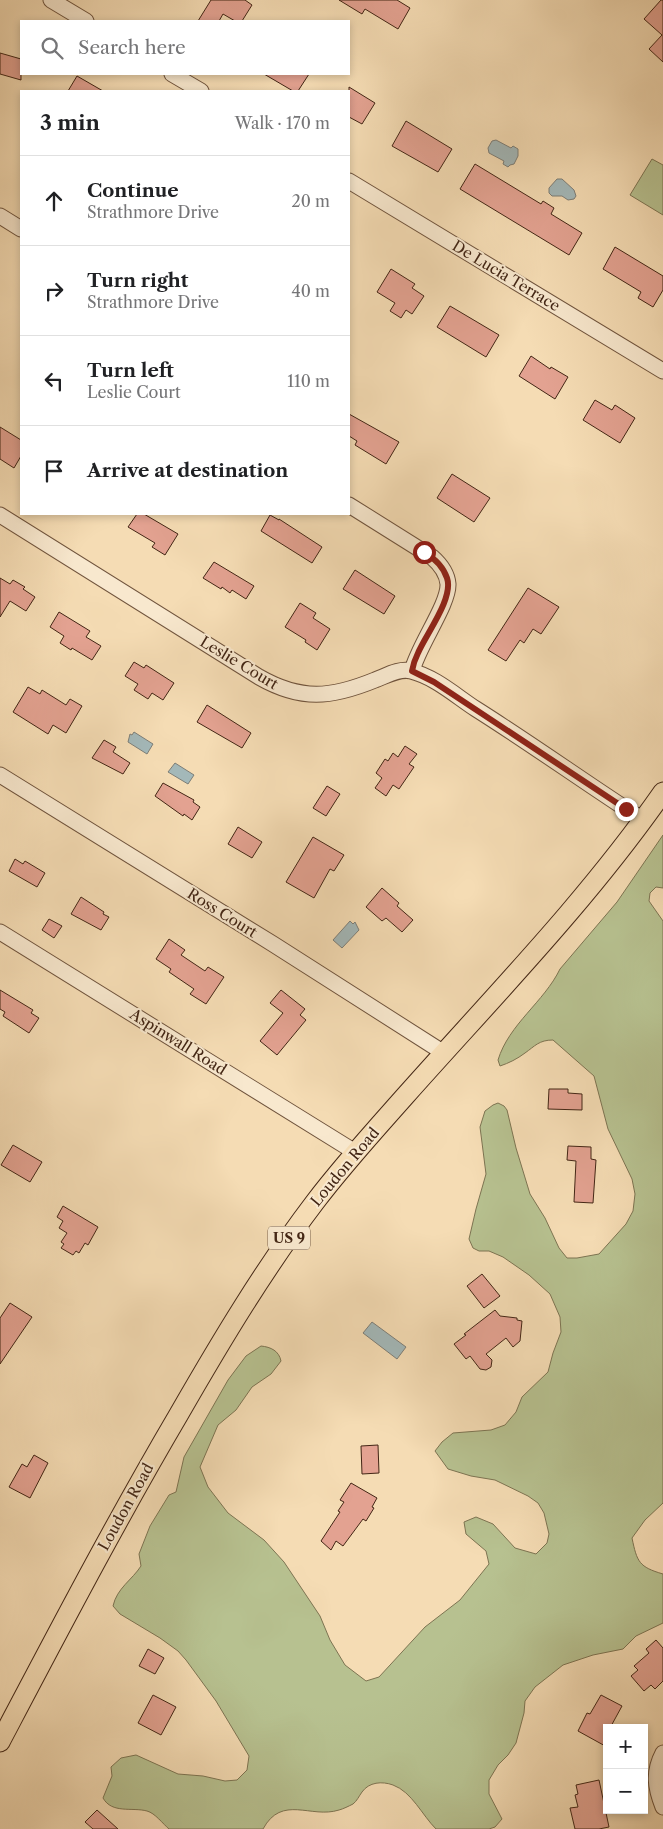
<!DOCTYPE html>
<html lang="en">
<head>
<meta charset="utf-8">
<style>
  body { margin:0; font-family:"Libre Caslon Text",serif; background:#f6f6f6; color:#202124 }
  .controls { position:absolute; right:15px; bottom:15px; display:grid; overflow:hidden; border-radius:0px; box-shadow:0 2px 8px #0003 }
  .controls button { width:45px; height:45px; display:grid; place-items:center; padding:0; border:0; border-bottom:1px solid #e0e0e0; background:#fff; color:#202124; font:25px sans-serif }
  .stop { position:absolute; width:15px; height:15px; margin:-11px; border:4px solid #8f2418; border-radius:50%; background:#fff }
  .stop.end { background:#8f2418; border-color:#fff; box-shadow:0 1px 5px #0008 }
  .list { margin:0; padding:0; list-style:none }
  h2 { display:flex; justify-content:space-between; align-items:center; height:65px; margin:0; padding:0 20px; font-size:21px }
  h2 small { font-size:16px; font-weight:400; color:#757577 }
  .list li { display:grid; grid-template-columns:32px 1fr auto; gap:15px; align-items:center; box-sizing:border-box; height:90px; padding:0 20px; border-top:1px solid #e0e0e0 }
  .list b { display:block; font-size:19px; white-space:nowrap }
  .list p { margin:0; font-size:16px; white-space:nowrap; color:#757577 }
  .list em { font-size:16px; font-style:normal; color:#757577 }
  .icon { flex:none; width:28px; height:28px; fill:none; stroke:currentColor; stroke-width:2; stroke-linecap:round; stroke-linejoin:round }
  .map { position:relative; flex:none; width:663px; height:1829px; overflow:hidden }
  .search { position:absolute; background:#fff; box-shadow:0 2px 8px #0003; left:20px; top:20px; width:330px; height:55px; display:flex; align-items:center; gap:12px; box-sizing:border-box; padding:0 18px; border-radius:0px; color:#757577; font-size:19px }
  .panel { position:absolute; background:#fff; box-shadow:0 2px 8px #0003; left:20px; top:90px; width:330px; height:425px; border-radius:0px }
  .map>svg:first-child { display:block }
  .green { fill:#b7c190; stroke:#7d7452 }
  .water { fill:#a3b8b9; stroke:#7d7e77 }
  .building { fill:#e3a291; stroke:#432615 }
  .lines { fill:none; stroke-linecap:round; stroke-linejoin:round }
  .minor-casing { stroke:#70543d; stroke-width:17 }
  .major-casing { stroke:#432615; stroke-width:21 }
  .minor { stroke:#f8e8ce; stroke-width:15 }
  .major { stroke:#f5dcb4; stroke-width:19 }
  .route { stroke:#8f2418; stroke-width:6 }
  .labels { text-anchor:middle; stroke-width:4; stroke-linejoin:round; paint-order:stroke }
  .shield { fill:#f8e8ce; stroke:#79604c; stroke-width:1 }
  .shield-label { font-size:14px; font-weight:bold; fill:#432615 }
  .street-label { font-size:15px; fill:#432615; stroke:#f8e8ce }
</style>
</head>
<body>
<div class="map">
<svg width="663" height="1829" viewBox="0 0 663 1829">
  <rect width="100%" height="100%" fill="#f5dcb4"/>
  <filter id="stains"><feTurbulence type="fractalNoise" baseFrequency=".004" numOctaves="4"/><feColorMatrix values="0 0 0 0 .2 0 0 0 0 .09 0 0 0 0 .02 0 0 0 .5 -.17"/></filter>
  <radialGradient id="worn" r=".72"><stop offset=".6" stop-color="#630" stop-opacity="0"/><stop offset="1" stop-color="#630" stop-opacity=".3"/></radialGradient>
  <!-- green -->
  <path class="green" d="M652,159L663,165V215L630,195Z
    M663,835V888L656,887L650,893L649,901L663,921V1503L645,1520L632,1538C637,1562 639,1567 663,1574V1623L636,1636L623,1649L593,1655L563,1665L535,1687L525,1701L524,1713L516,1743L508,1755L498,1765L489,1780V1794L502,1819L495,1827L489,1829H436C422,1815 412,1792 393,1785C382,1781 369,1782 362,1792C359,1796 357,1801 353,1804C349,1806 343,1809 339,1810C311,1819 282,1794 263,1829H169C163,1824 155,1813 147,1811C132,1807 112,1814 103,1798L112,1776L111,1767L121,1758L136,1755L178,1774L203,1776L225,1781L237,1780L247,1770L249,1756L216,1701L186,1660L178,1651L160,1638L120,1614L113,1606C117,1588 132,1580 141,1566L139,1554L150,1526L169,1495L176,1492L184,1457L228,1380L246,1356L261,1346C271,1347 279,1351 281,1361L271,1374L252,1387L236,1410L218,1425L200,1467L208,1487L228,1513L264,1540L284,1562L320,1616L330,1640L345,1665L366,1681L379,1677L425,1627L460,1600L489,1564L486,1551L466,1534L464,1522L476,1517L493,1524L515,1548L536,1554L547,1543L549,1534L544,1513L538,1503L528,1496L495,1480L471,1476L448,1469L435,1451L442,1442L453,1433L491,1430L505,1425L516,1412L522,1397L548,1372L553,1353L561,1332L560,1317L550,1294L529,1275L503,1257L489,1251H479L473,1248L469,1239L476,1209L486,1174L480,1127L485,1111L493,1105L498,1103L504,1106L507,1110L516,1148L530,1194L545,1218L559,1248L567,1258H577L599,1254L626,1224L633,1211L635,1194L632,1179L608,1129L594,1076L553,1040C539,1040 535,1046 525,1053C517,1059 509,1063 500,1066L498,1060C509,1024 544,1002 560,969L617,902Z"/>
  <!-- water -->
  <path class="water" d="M496,140L511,148L513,146L518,149V156L514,164L510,165L508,167L503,164L504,161L489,153L488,148L492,141Z
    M557,179H562L574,190L576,196L574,199L568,200L562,196H552L549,193V188Z
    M134,732L153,744L147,754L128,742L130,734L132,735Z
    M175,763L194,775L188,784L168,772Z
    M350,921L353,924L355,922L359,930L342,948L333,940Z
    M372,1322L406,1347L397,1359L363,1333Z"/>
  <!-- building -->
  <path class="building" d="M211,0H245L252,5L242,21H235L223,14L219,21H198Z
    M339,0H397L410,8L398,29L365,9L362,14Z
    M661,0H663V62L649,49L662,35L644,19Z
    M0,53L21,59V80L0,74Z
    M264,74H309L298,91H293Z
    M77,76L103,91H68Z
    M349,87L375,103L362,124L349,117Z
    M406,121L452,149L438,172L392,146Z
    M475,164L541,204L543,201L554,208L551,214L582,233L569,255L460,189Z
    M615,247L663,276V290L653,307L638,298L641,292L603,269Z
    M391,269L415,284L412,288L424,296L412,314L406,310L401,318L390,311L395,303L377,292Z
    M450,306L499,335L486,357L437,327Z
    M531,356L550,369L551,367L568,377L555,399L519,376Z
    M595,400L612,410L615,405L635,418L620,443L583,420Z
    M349,414L399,442L386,464L355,445L357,441L349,436Z
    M0,427L21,440V456L14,468L0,459Z
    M452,474L490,498L474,522L437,498Z
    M137,514H144L178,534L165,555L152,547L155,543L128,527Z
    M270,515L279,520V519L322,547L312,563L261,531Z
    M214,562L254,586L246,599L232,590L230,593L222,587L221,589L203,578Z
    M355,570L395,596L384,614L343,589Z
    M0,578L10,584L13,580L25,587L23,589L35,597L26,611L10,601L0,617Z
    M528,588L559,607L541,634L533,629L524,643L520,640L506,661L488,650Z
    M300,603L316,613L313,618L330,629L317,650L305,642L306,640L285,627Z
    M59,612L90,631L86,637L101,646L92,660L72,648L71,650L60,643L64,636L50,627Z
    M134,662L144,668L146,665L174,683L163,700L152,693L148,699L134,690L138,684L125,676Z
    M28,687L40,694L42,690L66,705L70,699L82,706L66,733L53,725L48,734L13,712Z
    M207,705L251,733L242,748L197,722Z
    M104,740L116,747L113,752L130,763L123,774L92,758Z
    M405,746L417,754L409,764L414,767L399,789L393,785L386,796L375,788L382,778L376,773L385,759L388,761L393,753L398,757Z
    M163,783L194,800L193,802L200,807L192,820L184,814L183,816L155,796Z
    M327,786L340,794L326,816L313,808Z
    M238,827L262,842L252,858L228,844Z
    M313,837L344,855L334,871L330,869L314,898L286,882Z
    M15,859L23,864L25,861L45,873L37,887L9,871Z
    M382,888L399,903L397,906L413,920L402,932L386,918L382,921L366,907Z
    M81,897L104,912L103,914L109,917L101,930L71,914Z
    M49,919L62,926L54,938L42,930Z
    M169,939L185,950L181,955L205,971L208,967L224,977L206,1004L190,994L194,989L169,972L171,969L156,959Z
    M0,990L33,1010L31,1013L39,1018L29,1033L3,1016L5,1012L0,1009Z
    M281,990L305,1009L300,1015L306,1020L277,1055L260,1041L283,1013L270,1003Z
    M549,1089H568V1093L582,1094V1110L548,1109Z
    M13,1145L42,1162L30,1182L1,1165Z
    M568,1146L591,1147V1159L596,1160L593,1203L574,1202L576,1161L567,1160Z
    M63,1206L98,1227L88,1245L85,1243L79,1253L76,1251L73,1255L61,1248L64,1244L61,1242L67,1233L59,1228L63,1221L57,1217Z
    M482,1274L500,1296L484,1308L467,1286Z
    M10,1303L32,1317L0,1364V1318Z
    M495,1310L500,1316L517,1318V1320L522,1321L520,1341L513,1347L506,1338L486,1354L492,1360L491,1367L486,1370L480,1369L470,1356L466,1359L454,1344L466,1335L464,1334Z
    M378,1445L379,1473L362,1474L361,1446Z
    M34,1455L48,1463L30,1498L9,1487L22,1464L27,1467Z
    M351,1483L377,1498L372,1507L374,1508L366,1521L363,1519L343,1546L336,1541L331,1550L321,1541L340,1512L338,1511L344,1502L340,1500Z
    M656,1640L663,1648V1681L655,1689L651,1685L644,1691L631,1676L638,1670L634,1666L649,1653L646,1649Z
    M148,1649L164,1658L155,1674L139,1666Z
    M153,1695L176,1707L161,1735L138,1723Z
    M601,1695L622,1706L610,1728H607V1747L578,1731L587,1713L590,1714Z
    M599,1780L609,1827L599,1829H575L570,1808L578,1807L575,1795L578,1794L576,1785Z
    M97,1810L118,1829H93L85,1822Z"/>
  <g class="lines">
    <defs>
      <path id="minor" d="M51,0L86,21
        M172,74L201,91
        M349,181L663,371
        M0,216L21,229
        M349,505L432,557C440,564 447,573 448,584C449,604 418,646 412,671
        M0,515L259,677C301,701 331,698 375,680C386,676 399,668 411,671C435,677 456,696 476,709C533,745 587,784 643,820
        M0,775L273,944L444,1053
        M0,932L355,1152
        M663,1753C653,1772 655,1787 663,1807"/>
      <path id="major" d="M0,1742C58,1632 116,1521 179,1414C221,1341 264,1269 315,1202C343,1165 375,1130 406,1095C494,996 587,901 663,792"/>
    </defs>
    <!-- minor casing -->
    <use href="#minor" class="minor-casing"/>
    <!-- major casing -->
    <use href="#major" class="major-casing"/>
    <!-- minor -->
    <use href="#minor" class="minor"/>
    <!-- major -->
    <use href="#major" class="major"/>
  </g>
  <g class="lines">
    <!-- route -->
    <path class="route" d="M424,552C434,558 443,566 447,578C454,598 426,634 418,653C415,659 413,665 412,671L434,682L626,809"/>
  </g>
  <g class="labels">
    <!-- shield labels -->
    <rect class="shield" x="268" y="1226.5" width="42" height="23" rx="4"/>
    <g class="shield-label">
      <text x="289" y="1243">US 9</text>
    </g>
    <!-- street labels -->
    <g class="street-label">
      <text transform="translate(506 276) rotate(31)" y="5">De Lucia Terrace</text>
      <text transform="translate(239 663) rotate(31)" y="5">Leslie Court</text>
      <text transform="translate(222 913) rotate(32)" y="5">Ross Court</text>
      <text transform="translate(178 1042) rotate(32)" y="5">Aspinwall Road</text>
      <text transform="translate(345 1167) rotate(-50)" y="5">Loudon Road</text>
      <text transform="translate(126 1507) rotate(-61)" y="5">Loudon Road</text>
    </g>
  </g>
  <rect width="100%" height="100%" filter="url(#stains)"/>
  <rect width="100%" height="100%" fill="url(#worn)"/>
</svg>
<div class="controls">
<button>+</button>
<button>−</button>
</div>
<div class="stop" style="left:424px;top:552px"></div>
<div class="stop end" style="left:626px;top:809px"></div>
<div class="search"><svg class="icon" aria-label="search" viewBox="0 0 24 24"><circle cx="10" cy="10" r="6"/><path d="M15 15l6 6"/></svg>Search here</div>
<section class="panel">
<h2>3 min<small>Walk · 170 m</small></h2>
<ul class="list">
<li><svg class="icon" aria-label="ahead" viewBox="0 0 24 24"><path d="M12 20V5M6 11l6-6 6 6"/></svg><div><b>Continue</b><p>Strathmore Drive</p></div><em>20 m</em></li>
<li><svg class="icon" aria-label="right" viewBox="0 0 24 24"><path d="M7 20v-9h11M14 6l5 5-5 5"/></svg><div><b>Turn right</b><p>Strathmore Drive</p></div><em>40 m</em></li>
<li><svg class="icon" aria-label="left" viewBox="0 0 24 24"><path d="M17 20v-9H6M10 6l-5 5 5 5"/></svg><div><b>Turn left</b><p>Leslie Court</p></div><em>110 m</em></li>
<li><svg class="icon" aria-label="arrive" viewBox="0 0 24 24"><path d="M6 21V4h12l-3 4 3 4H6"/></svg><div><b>Arrive at destination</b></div></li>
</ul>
</section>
</div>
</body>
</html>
